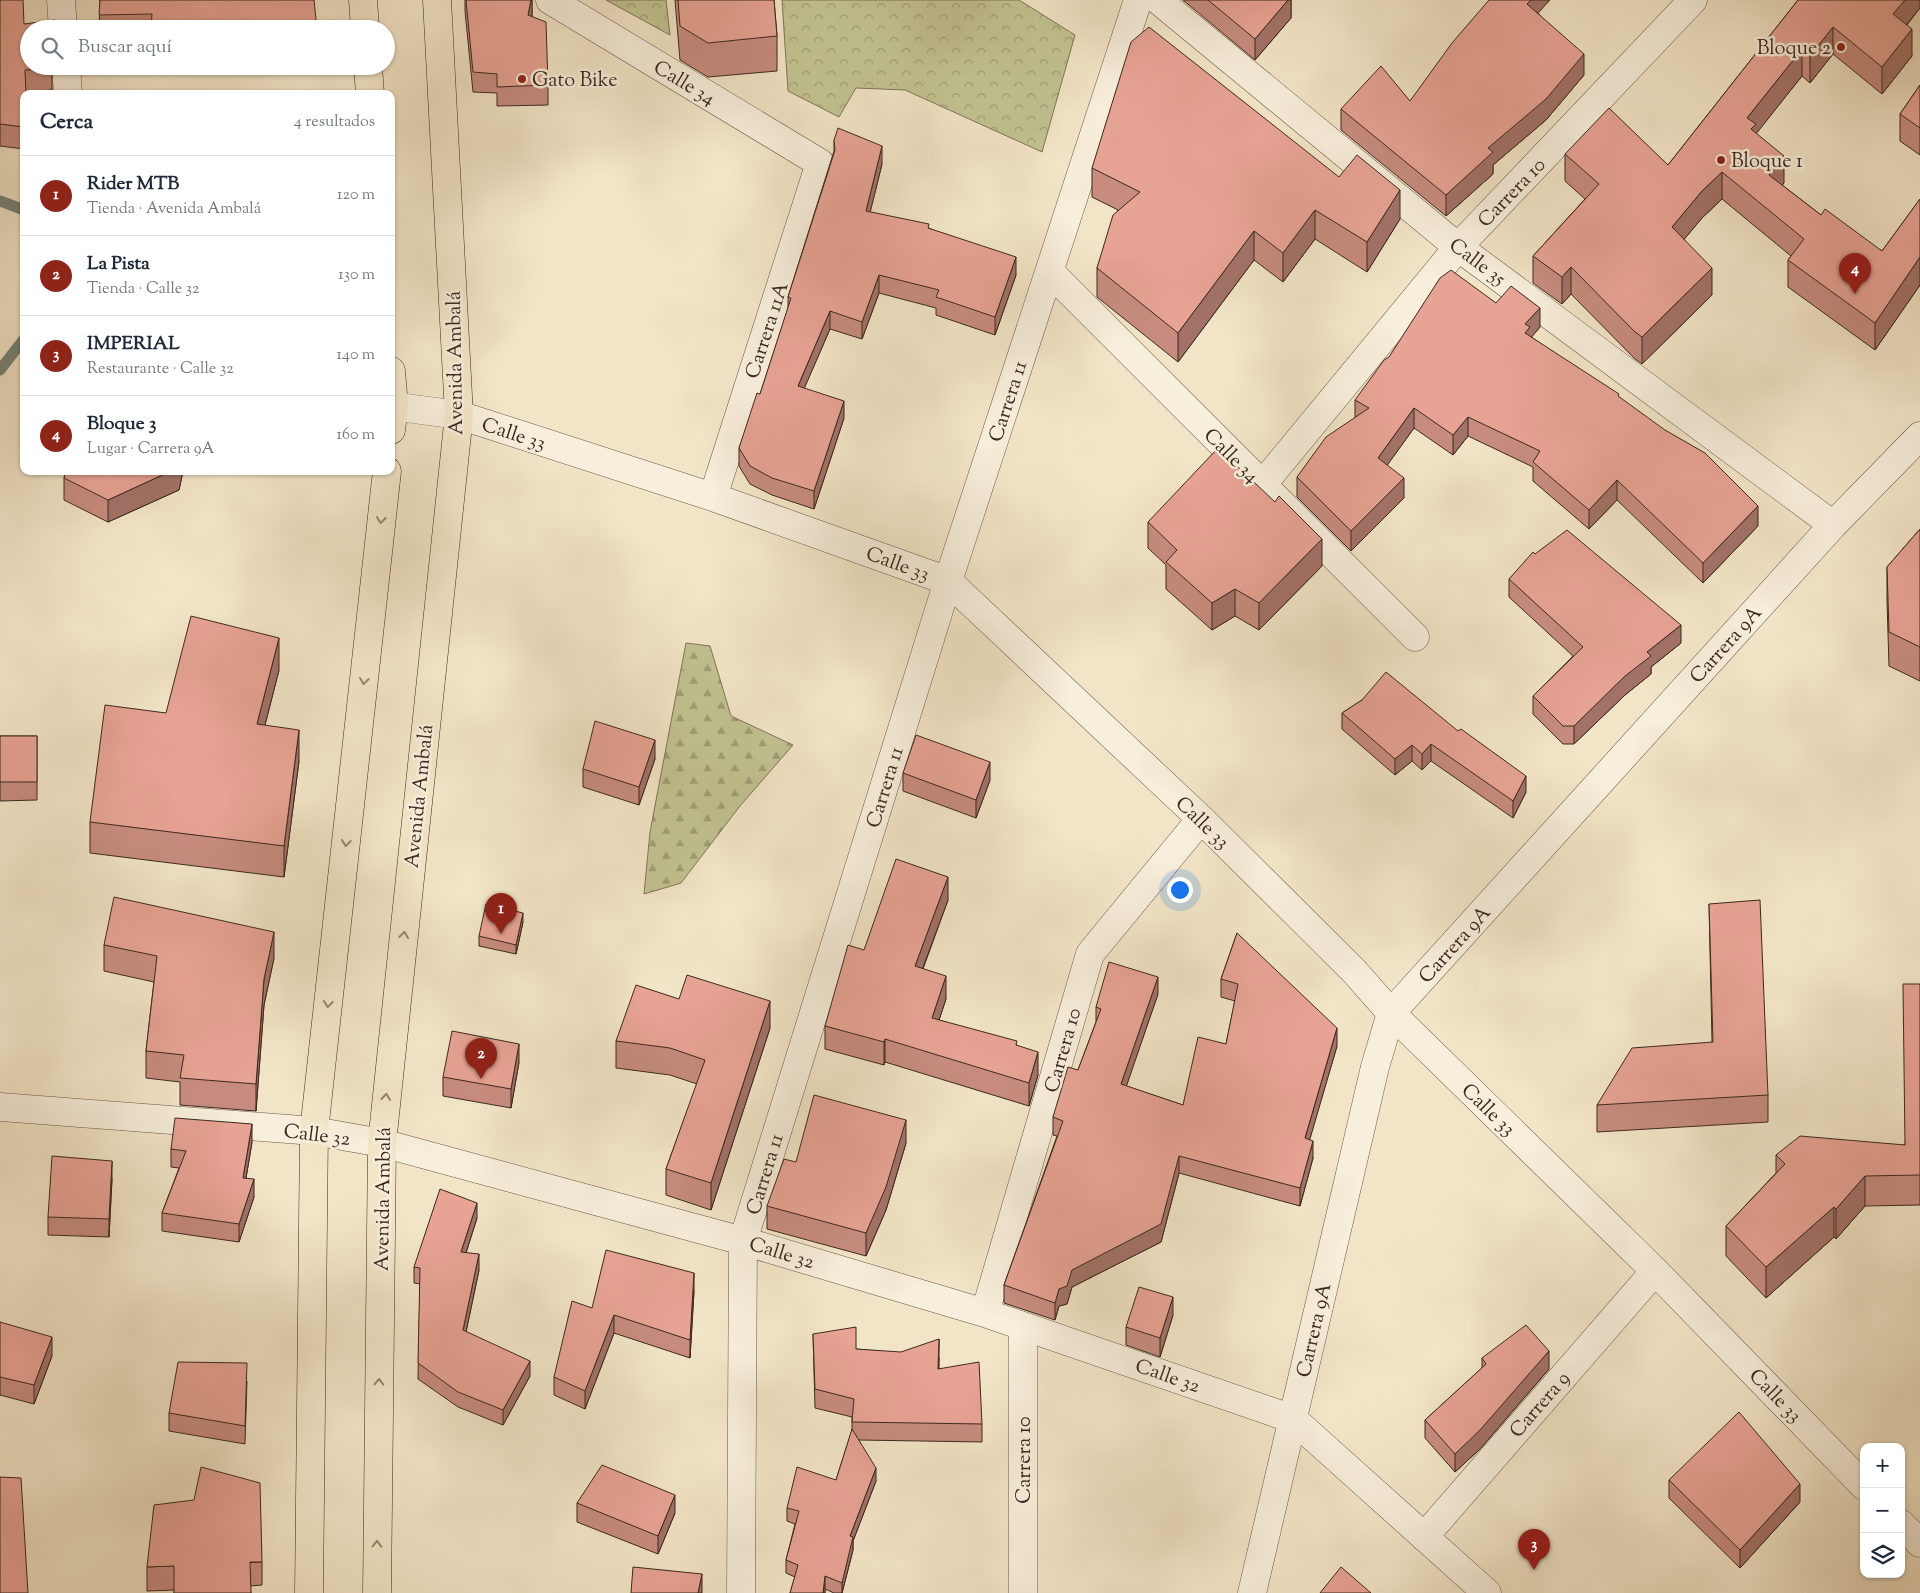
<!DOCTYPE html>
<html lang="es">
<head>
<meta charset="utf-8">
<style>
  body { margin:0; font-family:"Sorts Mill Goudy",serif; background:#f2f2f3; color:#1f2937 }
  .controls { position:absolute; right:15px; bottom:15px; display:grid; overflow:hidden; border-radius:10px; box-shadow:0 1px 4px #0004 }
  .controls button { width:45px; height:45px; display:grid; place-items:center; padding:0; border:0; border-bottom:1px solid #e0e1e3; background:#fff; color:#1f2937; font:25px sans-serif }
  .you { position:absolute; left:1179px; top:889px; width:18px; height:18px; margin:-12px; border:4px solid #fff; border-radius:50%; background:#1a73e8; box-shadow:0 0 0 8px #1a73e833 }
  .badge { display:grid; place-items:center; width:32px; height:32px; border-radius:50%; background:#8f2418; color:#fff; font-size:16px; font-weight:700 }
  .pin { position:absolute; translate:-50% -41px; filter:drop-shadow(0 1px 2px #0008) }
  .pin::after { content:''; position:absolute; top:26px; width:18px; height:15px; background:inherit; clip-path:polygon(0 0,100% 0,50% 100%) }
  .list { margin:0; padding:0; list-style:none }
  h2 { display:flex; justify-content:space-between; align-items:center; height:65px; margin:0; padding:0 20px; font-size:21px }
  h2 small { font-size:16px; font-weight:400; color:#747a83 }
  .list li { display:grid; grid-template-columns:32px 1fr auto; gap:15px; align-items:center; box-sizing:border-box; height:80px; padding:0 20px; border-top:1px solid #e0e1e3 }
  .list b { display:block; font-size:19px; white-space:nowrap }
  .list p { margin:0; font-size:16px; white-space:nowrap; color:#747a83 }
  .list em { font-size:16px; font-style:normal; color:#747a83 }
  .icon { flex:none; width:28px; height:28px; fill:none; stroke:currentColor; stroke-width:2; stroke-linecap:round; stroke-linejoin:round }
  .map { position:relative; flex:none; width:1920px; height:1593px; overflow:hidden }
  .search { position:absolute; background:#fff; box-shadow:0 1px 4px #0004; left:20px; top:20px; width:375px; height:55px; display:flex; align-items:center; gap:12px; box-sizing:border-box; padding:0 18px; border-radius:28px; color:#747a83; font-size:19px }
  .panel { position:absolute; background:#fff; box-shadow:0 1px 4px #0004; left:20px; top:90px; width:375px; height:385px; border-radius:10px }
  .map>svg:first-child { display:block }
  .forest { fill:url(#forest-firs); stroke:#7f7558 }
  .park { fill:url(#park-crowns); stroke:#7f7558 }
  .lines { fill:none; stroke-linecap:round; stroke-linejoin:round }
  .stream { stroke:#758378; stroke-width:11 }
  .street-casing { stroke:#6a5749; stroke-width:29 }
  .primary-casing { stroke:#3c281f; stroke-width:29 }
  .street { stroke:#f7eedb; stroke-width:28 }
  .primary { stroke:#f2e5c7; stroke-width:28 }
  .wall { fill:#c78c7f; stroke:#3c281f }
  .shaded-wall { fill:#a27268; stroke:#3c281f }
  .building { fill:#e7a394; stroke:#3c281f }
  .oneway { stroke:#978673 }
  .poi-dot { fill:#8f2418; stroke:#f7eedb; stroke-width:2 }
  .labels { text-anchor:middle; stroke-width:5; stroke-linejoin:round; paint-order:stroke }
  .poi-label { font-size:20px; fill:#3c281f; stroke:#f7eedb; text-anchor:start }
  .street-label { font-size:20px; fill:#3c281f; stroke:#f7eedb }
</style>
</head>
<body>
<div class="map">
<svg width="1920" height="1593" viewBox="0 0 1920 1593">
  <defs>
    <pattern id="forest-firs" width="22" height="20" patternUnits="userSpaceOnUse" patternTransform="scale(1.25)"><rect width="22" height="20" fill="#c2c291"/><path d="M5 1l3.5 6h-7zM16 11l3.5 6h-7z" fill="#9f9e76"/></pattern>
    <pattern id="park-crowns" width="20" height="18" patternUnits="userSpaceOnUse" patternTransform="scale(1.25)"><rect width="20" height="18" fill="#c2c291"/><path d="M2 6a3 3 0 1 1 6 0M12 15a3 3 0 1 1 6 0" fill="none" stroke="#9f9e76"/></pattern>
  </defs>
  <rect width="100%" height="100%" fill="#f2e5c7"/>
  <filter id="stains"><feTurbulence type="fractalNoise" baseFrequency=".004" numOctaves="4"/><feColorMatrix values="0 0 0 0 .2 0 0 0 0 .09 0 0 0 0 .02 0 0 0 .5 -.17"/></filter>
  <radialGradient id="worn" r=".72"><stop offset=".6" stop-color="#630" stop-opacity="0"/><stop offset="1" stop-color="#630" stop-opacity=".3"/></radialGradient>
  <!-- forest -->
  <path class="forest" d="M686,643L710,646L731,716L793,745L740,806L681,883L644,894L650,832Z"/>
  <!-- park -->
  <path class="park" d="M606,0H666L670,35Z
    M782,0H1019L1075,35L1042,152L905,90L856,88L839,117L788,91Z"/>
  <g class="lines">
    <!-- stream -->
    <path class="stream" d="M0,201L24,210
      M0,370L24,339"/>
    <defs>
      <path id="street" d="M61,0L63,29
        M550,0L820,163L713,497
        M1158,0L1458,247L1833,525
        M66,66L68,94
        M1050,272L1415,637
        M391,406L459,415L713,497L948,581L1201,819L1354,971L1391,1013L1655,1271L1864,1486
        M1262,485L1458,247L1693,0
        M0,1107L314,1131L382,1143L743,1241L985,1313L1293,1419L1487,1593
        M985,1313L1090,954L1201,819
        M1023,1326V1593
        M1901,1524L1920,1543
        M1424,1537L1655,1271
        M741,1593L743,1241L948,581L1138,0
        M1252,1593L1375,1067L1391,1013L1833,525L1920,436"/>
      <path id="primary" d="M363,0L365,29
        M368,66L370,94
        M391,371L394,406L391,430
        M309,1593L314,1131L387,471
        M377,1593L382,1143L459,415L437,0"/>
    </defs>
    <!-- street casing -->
    <use href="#street" class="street-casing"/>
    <!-- primary casing -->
    <use href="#primary" class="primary-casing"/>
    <!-- street -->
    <use href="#street" class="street"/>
    <!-- primary -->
    <use href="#primary" class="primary"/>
  </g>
  <!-- wall -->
  <path class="wall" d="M0,0L29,29L52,66V90L26,92L24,94V149L0,146Z
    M100,0L317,29H99Z
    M465,0H532V16L548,85V105L497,106V93L473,92L465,11Z
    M675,0H774L777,36V71L708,77L680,60Z
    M1183,0H1291V18L1255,60Z
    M1798,0H1920V8L1907,25L1912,56L1882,94L1833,54L1810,83L1802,76L1756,133L1784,183L1782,185L1821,215L1882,251L1920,199V285L1875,350L1788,287V260L1791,256L1722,199L1702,218L1684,239L1712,295L1642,364L1634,358L1571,294L1562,304L1533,283V256L1585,199L1565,181V154L1668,165Z
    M1538,13L1584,75L1546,120L1493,165V174L1446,216L1341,130V109L1410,101Z
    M1920,85V155L1900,141V114Z
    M834,140L882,164L870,212L929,228L1016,275L995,335L936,315V308L879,293L862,339L830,329L804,388L844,418L814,509L772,495L750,484L739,466V448L760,394L788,309V297L834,151Z
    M1092,168L1339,177L1400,219L1367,272L1315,239L1283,282L1254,260L1178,362L1097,297V268L1118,210L1092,197Z
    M1496,303L1540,327L1531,337L1619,397L1758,526L1703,583L1617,500L1589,529L1533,481V467L1468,436L1453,455L1414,428L1387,465L1404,498L1351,551L1297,497V477L1355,418V400Z
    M66,471H183L179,490L108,522L64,500V478Z
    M1148,522L1322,566L1259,630L1235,616L1212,630L1166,589V565L1148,548Z
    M1920,529V681L1889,666L1887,601V567Z
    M1535,554L1681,643L1651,667V674L1625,695L1574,744H1563L1533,714V696L1573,656L1509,597V579Z
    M279,670L265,725L299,761L284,877L90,853V822Z
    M1362,700L1526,792L1513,818L1431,761L1422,770L1412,761L1395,775L1342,729V713Z
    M0,736H37V800L0,801Z
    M655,759L639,805L583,787V769Z
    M903,773L990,780L976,818L903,791Z
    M948,900L923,969L946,999L939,1020L1017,1045L1038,1075L1029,1106L885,1062L884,1065L825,1049V1026L864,950Z
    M1709,904L1768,1095V1122L1597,1132V1105L1712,1042Z
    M523,922L516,954L479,946V936Z
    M1237,933L1337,1046L1309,1140L1313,1158L1300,1206L1179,1173L1161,1242L1072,1287L1067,1304L1059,1306L1055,1320L1004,1303V1285L1057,1136L1053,1135V1117L1078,1070L1096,1022V1007L1158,994L1126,1086L1183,1105L1226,1044L1235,1001L1221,997V979Z
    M104,945L274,958L264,1005L256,1111L180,1105V1082L146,1078V1051L154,982L104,971Z
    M1920,984V1205L1865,1206L1836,1239L1834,1237L1766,1298L1726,1256V1226L1776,1173V1155L1905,1145Z
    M770,1028L711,1210L666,1195V1169L697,1084L670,1075L616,1068V1041Z
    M519,1062L511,1108L443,1096V1077Z
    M252,1142L246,1178L254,1197L239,1242L162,1231V1213L179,1168L171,1167V1149Z
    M906,1143L886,1210L866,1256L767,1229V1206L796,1162Z
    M112,1179L109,1237L48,1235V1217Z
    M477,1218L466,1253L479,1270L466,1332L530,1376L503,1425L458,1407L418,1379L420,1284L414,1283V1267Z
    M694,1291L690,1358L614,1333L585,1409L554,1395V1377L592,1308Z
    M1173,1315L1160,1357L1126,1345V1327Z
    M0,1322L52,1356L34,1404L0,1395Z
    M813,1334L856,1349L939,1357V1369L982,1424V1442L859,1440L876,1481L853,1541V1550L842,1593H834L825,1589V1593H790L795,1577L786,1573V1560L795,1524L787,1521V1508L836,1480L852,1430V1417L815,1408Z
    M1482,1358L1549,1369L1480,1449L1455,1472L1425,1438V1420L1482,1368Z
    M247,1381L245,1444L169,1431V1413Z
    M1669,1480L1800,1502L1740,1568L1669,1498Z
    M577,1503L675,1513L658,1554L577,1522Z
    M262,1562V1585L250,1586L251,1593H174V1590L147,1591V1567Z"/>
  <!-- shaded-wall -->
  <path class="shaded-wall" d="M531,0H532V15L528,34V15Z
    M1288,0H1291V18L1255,60V39Z
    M1531,0H1550L1527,25V4Z
    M1905,0H1920V8L1893,41V14Z
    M1833,27V54L1810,83V56Z
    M1912,29V56L1882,94V67Z
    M1802,49V76L1756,134V151L1747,118Z
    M1584,54V75L1546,120L1493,165V174L1446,216V195L1488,148Z
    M882,146V164L866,229V211Z
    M1784,156V183L1769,202V175Z
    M1722,172V199L1702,218L1672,254V227L1702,191Z
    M1400,190V219L1367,272V242Z
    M1315,210V239L1283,282V253Z
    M1254,231V260L1178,362V333Z
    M1016,257V275L995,335V317Z
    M1920,257V285L1875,350V323Z
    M1571,267V294L1562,304V277Z
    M1712,268V295L1642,364V337Z
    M879,275V293L862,339V322Z
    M1540,308V327L1530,339L1525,352V324Z
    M830,311V329L798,403V386Z
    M844,401V418L814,509V491Z
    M1414,408V428L1378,478V458Z
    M1468,417V436L1453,455V435Z
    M171,471H183L179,490L108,522V500Z
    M1404,478V498L1351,551V531Z
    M1617,480V500L1589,529V510Z
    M1758,506V526L1703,583V563Z
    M1322,539V566L1259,630V603Z
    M1235,589V616L1212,630V603Z
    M1681,625V643L1651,667V674L1625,695L1574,744V726L1647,652Z
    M279,638V670L257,756V724Z
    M299,730V761L284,877V846Z
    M655,740V759L639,805V787Z
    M1431,744V761L1422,770V754Z
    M1412,745V761L1395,775V759Z
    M990,762V780L976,818V800Z
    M1526,776V792L1513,818V801Z
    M948,877V900L915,989V966Z
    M523,913V922L516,954V945Z
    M274,932V958L264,1005L256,1111V1084L264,979Z
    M946,976V999L932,1041V1018Z
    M1158,977V994L1121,1102V1084Z
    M770,1001V1028L711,1210V1183Z
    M1337,1028V1046L1305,1156V1138Z
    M885,1039V1062L884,1065V1042Z
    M519,1044V1062L511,1108V1089Z
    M1038,1052V1075L1029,1106V1083Z
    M906,1120V1143L886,1210L866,1256V1233Z
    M252,1124V1142L243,1196V1178Z
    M1313,1141V1158L1300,1206V1188Z
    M1179,1156V1173L1161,1242L1072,1287L1067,1304L1059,1306L1055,1320V1303L1059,1289L1072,1270Z
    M112,1161V1179L109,1237V1219Z
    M1865,1176V1206L1836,1239V1209Z
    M254,1179V1197L239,1242V1224Z
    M477,1203V1218L461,1268V1252Z
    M1834,1207V1237L1766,1298V1267Z
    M479,1254V1270L463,1346V1330Z
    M694,1273V1291L690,1358V1340Z
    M1173,1297V1315L1160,1357V1338Z
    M614,1315V1333L585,1409V1391Z
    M52,1337V1356L34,1404V1385Z
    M939,1339V1357L938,1387V1369Z
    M1549,1351V1369L1480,1449L1455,1472V1454Z
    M530,1361V1376L503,1425V1410Z
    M876,1468V1481L853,1541V1550L842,1593V1583L850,1536Z
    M1800,1484V1502L1740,1568V1550Z
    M675,1495V1513L658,1554V1536Z
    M702,1574V1593H698Z
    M825,1576V1593H823Z"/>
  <!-- building -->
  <path class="building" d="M0,0H23L24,24L55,20L56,29H29V66H52V68L25,70L26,94H24V127L0,124Z
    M100,0H314L317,29H151L152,14L99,15Z
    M466,0H531L528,15L546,22L548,85L497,87V74L473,72Z
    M678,0H774L777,36L708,43L680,26Z
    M1208,0H1288L1255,39Z
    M1489,0H1531L1527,4L1584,54L1546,99L1488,148L1493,152L1446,195L1341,109L1381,66L1410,101L1452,43Z
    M1798,0H1905L1893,14L1912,29L1882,67L1833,27L1810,56L1802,49L1747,118L1756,124L1751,129L1784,156L1769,175L1821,215L1825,209L1882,251L1920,199V257L1875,323L1788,260L1804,239L1722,172L1702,191L1672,227L1712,268L1642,337L1634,331L1571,267L1562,277L1533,256L1599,184L1565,154L1609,108L1668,165Z
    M1149,27L1339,177L1357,155L1400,190L1367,242L1315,210L1283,253L1254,231L1178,333L1097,268L1113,215L1140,192L1092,168L1131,42Z
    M1920,85V128L1900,114Z
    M838,128L882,146L866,211L929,224L928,228L1016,257L995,317L936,297L939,290L879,275L862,322L830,311L798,386L844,401L814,491L772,478L750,466L739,448L757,393L760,394L791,298L788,297L835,150L834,140Z
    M1451,270L1496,303L1511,286L1540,308L1525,324L1530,327L1525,333L1619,394L1618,396L1665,430L1705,453L1758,506L1703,563L1617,480L1589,510L1533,462L1540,451L1468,417L1453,435L1414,408L1378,458L1404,478L1351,531L1297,477L1326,437L1369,408L1355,400L1384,360L1389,357L1440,278Z
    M1218,448L1275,502L1279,496L1322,539L1259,603L1235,589L1212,603L1166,562L1177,550L1148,522Z
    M66,471H171L108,500L64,478Z
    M1920,529V647L1889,632L1887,567Z
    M1567,530L1681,625L1647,652L1651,656L1625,676L1574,726H1563L1533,696L1583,647L1509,579L1533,552L1535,554Z
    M191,616L279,638L257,724L299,730L284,846L90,822L105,705L166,713Z
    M1386,672L1458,731L1461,729L1526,776L1513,801L1431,744L1422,754L1412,745L1395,759L1342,713L1362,700Z
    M595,721L655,740L639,787L583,769Z
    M916,735L990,762L976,800L903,773Z
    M0,736H37V782H0Z
    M896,859L948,877L915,966L946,976L932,1018L1017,1041L1016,1045L1038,1052L1029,1083L885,1039L884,1042L825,1026L848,945L864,950Z
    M114,897L274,932L264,979L256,1084L180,1078L184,1055L146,1051L157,956L104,945Z
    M1760,900L1768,1095L1597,1105L1632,1048L1713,1042L1709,904Z
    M486,904L523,913L516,945L479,936Z
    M1237,933L1337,1028L1305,1138L1313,1141L1300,1188L1179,1156L1161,1224L1072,1270L1067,1286L1059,1289L1055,1303L1004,1285L1063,1121L1053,1117L1068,1067L1078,1070L1101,1009L1096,1007L1109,962L1158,977L1121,1084L1183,1105L1198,1037L1226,1044L1238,984L1221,979Z
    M687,975L770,1001L711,1183L666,1169L705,1060L670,1048L616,1041L636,985L679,999Z
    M1903,984H1920V1175L1865,1176L1836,1209L1834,1207L1766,1267L1726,1226L1785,1164L1776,1155L1800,1136L1905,1145Z
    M452,1031L519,1044L511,1089L443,1077Z
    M814,1095L906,1120L886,1187L866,1233L767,1206L784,1159L796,1162Z
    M175,1118L252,1124L243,1178L254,1179L239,1224L162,1213L186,1151L171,1149Z
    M52,1156L112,1161L109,1219L48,1217Z
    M440,1189L477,1203L461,1252L479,1254L463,1330L530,1361L503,1410L458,1392L418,1363L420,1268L414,1267Z
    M606,1250L694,1273L690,1340L614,1315L585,1391L554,1377L572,1301L592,1308Z
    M1139,1287L1173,1297L1160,1338L1126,1327Z
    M0,1322L52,1337L34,1385L0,1377Z
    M1526,1325L1549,1351L1480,1430L1455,1454L1425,1420L1486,1364L1482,1358Z
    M856,1327V1349L901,1352L939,1339L938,1369L979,1362L982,1424L852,1422L854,1399L815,1389L813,1334Z
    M178,1362L247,1363L245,1426L169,1413Z
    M1739,1412L1800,1484L1740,1550L1669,1480Z
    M852,1429L876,1468L850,1536L853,1537L842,1583L825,1576L823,1593H790L798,1565L786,1560L799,1511L787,1508L797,1467L836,1480Z
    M602,1465L675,1495L658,1536L577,1503Z
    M201,1467L260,1483L262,1562H250L251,1593H174V1566L147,1567L154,1505L194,1500Z
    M0,1477L21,1478L28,1593H0Z
    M633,1567L702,1574L698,1593H631Z
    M1341,1567L1371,1593H1320Z"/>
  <!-- one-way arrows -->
  <defs><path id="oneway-chevron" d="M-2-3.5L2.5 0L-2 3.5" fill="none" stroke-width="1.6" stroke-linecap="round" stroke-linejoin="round" transform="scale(1.25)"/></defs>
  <g class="oneway">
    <use href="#oneway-chevron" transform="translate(381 520) rotate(96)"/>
    <use href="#oneway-chevron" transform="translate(364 681) rotate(96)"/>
    <use href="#oneway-chevron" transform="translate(346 843) rotate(96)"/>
    <use href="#oneway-chevron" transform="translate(404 935) rotate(-84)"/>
    <use href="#oneway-chevron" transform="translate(328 1004) rotate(96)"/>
    <use href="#oneway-chevron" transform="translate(386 1097) rotate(-84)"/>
    <use href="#oneway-chevron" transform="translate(379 1382) rotate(-89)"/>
    <use href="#oneway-chevron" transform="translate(377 1544) rotate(-89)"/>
  </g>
  <!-- markers -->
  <g class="poi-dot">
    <circle cx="1841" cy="47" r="5"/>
    <circle cx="522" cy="79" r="5"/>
    <circle cx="1721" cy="160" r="5"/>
  </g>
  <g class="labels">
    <!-- poi labels -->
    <g class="poi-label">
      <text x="1831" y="54" text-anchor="end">Bloque 2</text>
      <text x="532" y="86">Gato Bike</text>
      <text x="1731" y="167">Bloque 1</text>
    </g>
    <!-- street labels -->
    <g class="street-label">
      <text transform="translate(685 82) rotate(31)" y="7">Calle 34</text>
      <text transform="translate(1511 192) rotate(-46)" y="7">Carrera 10</text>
      <text transform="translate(1478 261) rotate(37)" y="7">Calle 35</text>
      <text transform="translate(766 330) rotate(-72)" y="7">Carrera 11A</text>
      <text transform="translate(454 363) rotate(-91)" y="7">Avenida Ambalá</text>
      <text transform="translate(1007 401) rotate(-72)" y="7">Carrera 11</text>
      <text transform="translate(514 433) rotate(18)" y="7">Calle 33</text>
      <text transform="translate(1232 455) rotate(45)" y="7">Calle 34</text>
      <text transform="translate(898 563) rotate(20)" y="7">Calle 33</text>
      <text transform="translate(1725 644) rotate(-48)" y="7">Carrera 9A</text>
      <text transform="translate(884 787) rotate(-73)" y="7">Carrera 11</text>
      <text transform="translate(418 796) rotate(-84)" y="7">Avenida Ambalá</text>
      <text transform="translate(1203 822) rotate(44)" y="7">Calle 33</text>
      <text transform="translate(1454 944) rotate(-48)" y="7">Carrera 9A</text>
      <text transform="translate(1062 1050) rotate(-74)" y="7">Carrera 10</text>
      <text transform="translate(1489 1109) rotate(44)" y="7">Calle 33</text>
      <text transform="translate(317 1134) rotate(7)" y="7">Calle 32</text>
      <text transform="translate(764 1174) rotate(-73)" y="7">Carrera 11</text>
      <text transform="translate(382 1199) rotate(-89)" y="7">Avenida Ambalá</text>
      <text transform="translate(782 1252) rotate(17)" y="7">Calle 32</text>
      <text transform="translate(1313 1330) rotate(-77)" y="7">Carrera 9A</text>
      <text transform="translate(1168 1375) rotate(19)" y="7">Calle 32</text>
      <text transform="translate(1776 1395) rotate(46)" y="7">Calle 33</text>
      <text transform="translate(1539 1404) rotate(-49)" y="7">Carrera 9</text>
      <text transform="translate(1023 1460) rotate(-90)" y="7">Carrera 10</text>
    </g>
  </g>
  <rect width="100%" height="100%" filter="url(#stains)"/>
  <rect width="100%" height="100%" fill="url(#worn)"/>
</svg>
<div class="controls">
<button>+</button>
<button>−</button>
<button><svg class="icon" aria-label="layers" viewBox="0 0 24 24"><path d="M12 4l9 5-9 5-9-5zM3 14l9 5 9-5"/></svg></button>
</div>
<div class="you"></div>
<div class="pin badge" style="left:501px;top:934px">1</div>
<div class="pin badge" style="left:481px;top:1079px">2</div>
<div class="pin badge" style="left:1534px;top:1570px">3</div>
<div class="pin badge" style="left:1855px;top:294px">4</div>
<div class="search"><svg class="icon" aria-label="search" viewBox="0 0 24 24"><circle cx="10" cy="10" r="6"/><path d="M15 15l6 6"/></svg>Buscar aquí</div>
<section class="panel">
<h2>Cerca<small>4 resultados</small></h2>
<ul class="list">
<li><span class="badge">1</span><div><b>Rider MTB</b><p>Tienda · Avenida Ambalá</p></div><em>120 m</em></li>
<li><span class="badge">2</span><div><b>La Pista</b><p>Tienda · Calle 32</p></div><em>130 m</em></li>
<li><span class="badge">3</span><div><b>IMPERIAL</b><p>Restaurante · Calle 32</p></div><em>140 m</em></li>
<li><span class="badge">4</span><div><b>Bloque 3</b><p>Lugar · Carrera 9A</p></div><em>160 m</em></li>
</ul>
</section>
</div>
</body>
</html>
